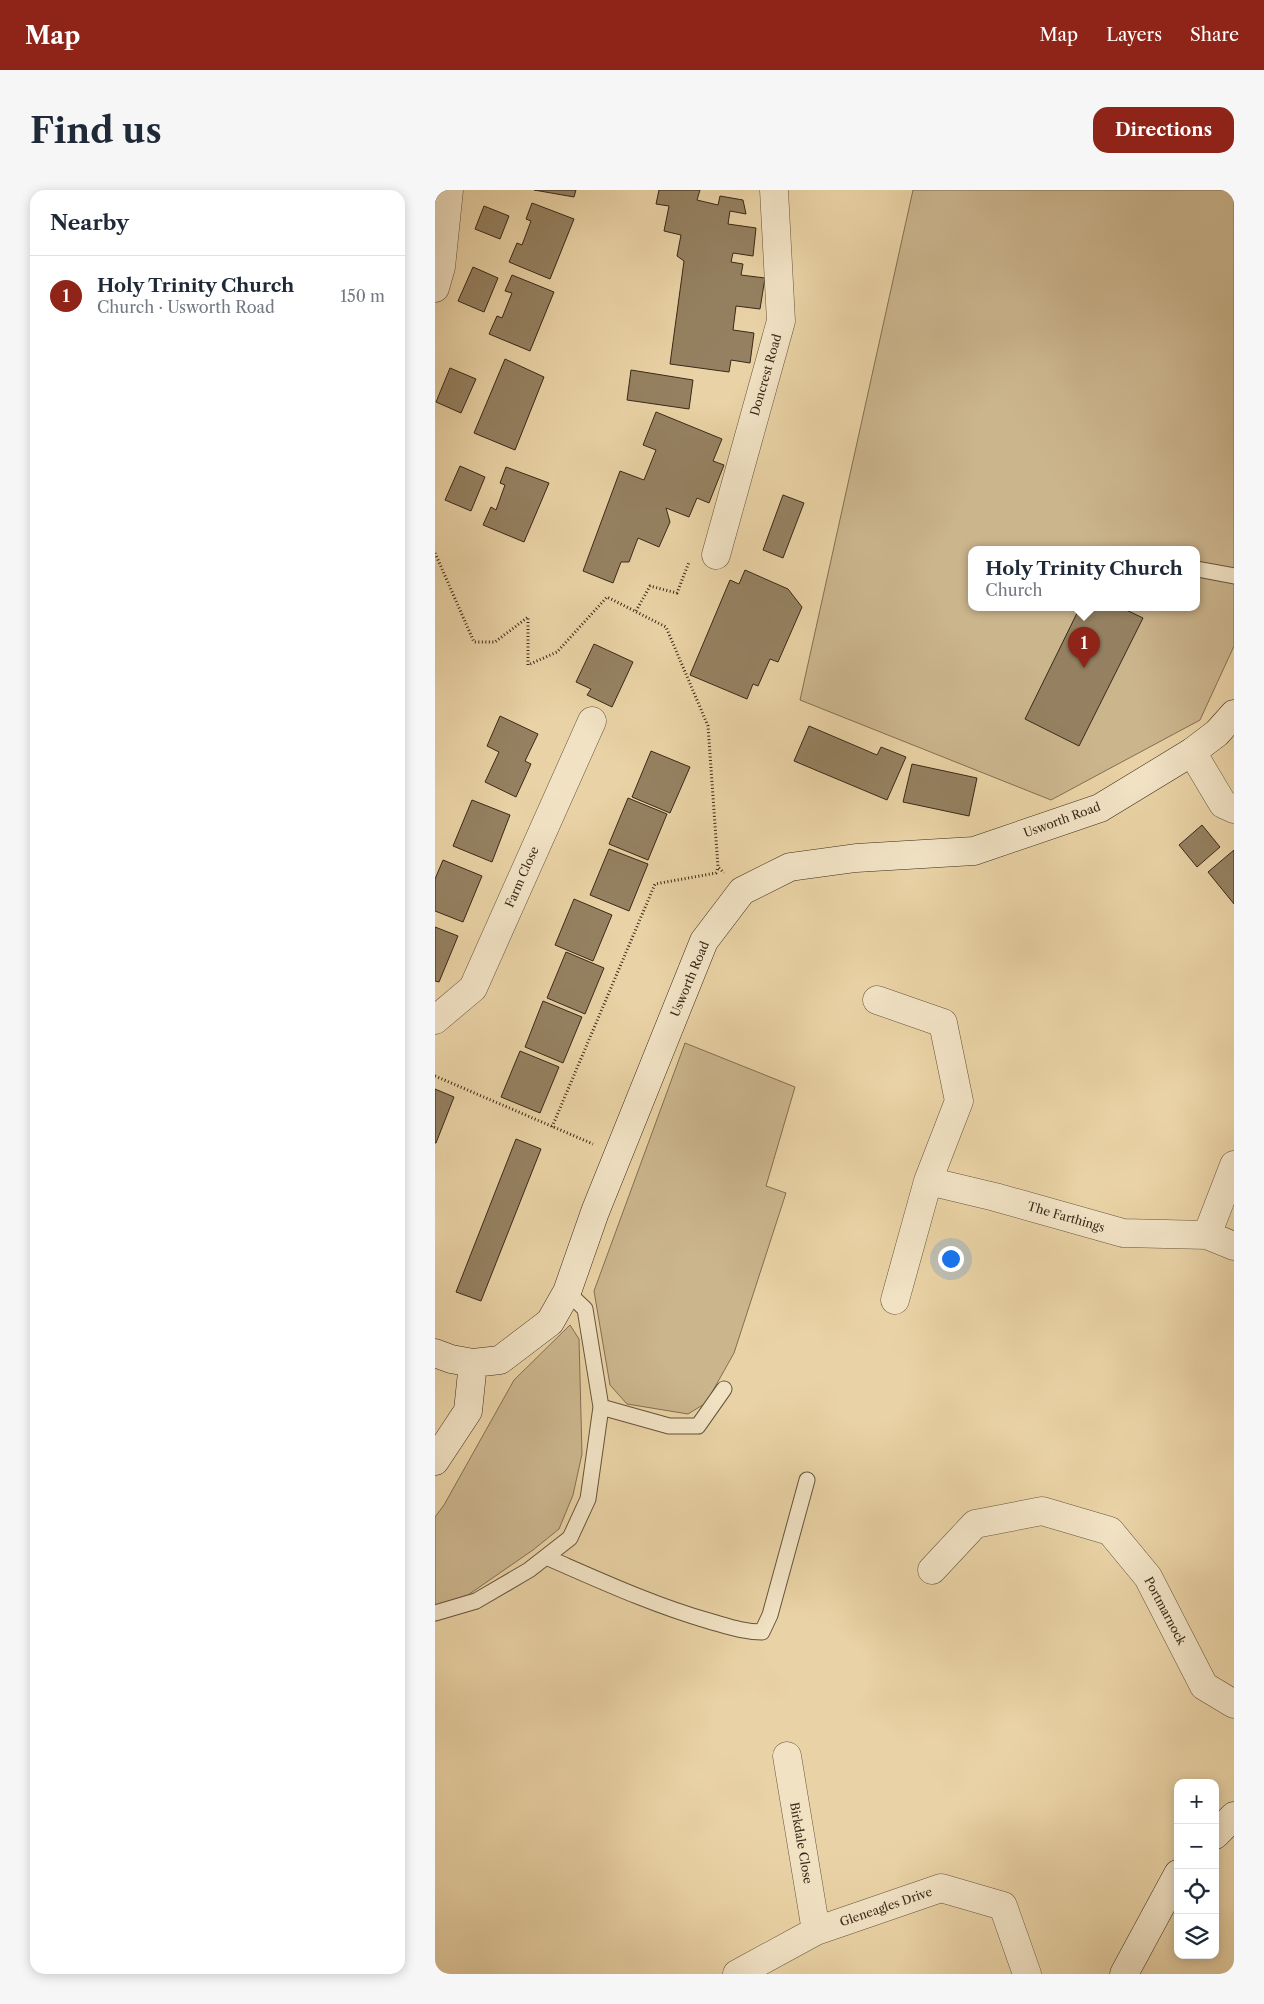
<!DOCTYPE html>
<html lang="en">
<head>
<meta charset="utf-8">
<style>
  body { margin:0; font-family:"Libre Caslon Text",serif; background:#f6f6f7; color:#1f2937 }
  .controls { position:absolute; right:15px; bottom:15px; display:grid; overflow:hidden; border-radius:10px; box-shadow:0 2px 12px #0003 }
  .controls button { width:45px; height:45px; display:grid; place-items:center; padding:0; border:0; border-bottom:1px solid #e0e1e3; background:#fff; color:#1f2937; font:25px sans-serif }
  .you { position:absolute; left:515px; top:1068px; width:18px; height:18px; margin:-12px; border:4px solid #fff; border-radius:50%; background:#1a73e8; box-shadow:0 0 0 8px #1a73e833 }
  .badge { display:grid; place-items:center; width:32px; height:32px; border-radius:50%; background:#8f2418; color:#fff; font-size:16px; font-weight:700 }
  .pin { position:absolute; translate:-50% -41px; filter:drop-shadow(0 1px 2px #0008) }
  .pin::after { content:''; position:absolute; top:26px; width:18px; height:15px; background:inherit; clip-path:polygon(0 0,100% 0,50% 100%) }
  .popup { position:absolute; left:533px; top:356px; width:232px; height:65px; box-sizing:border-box; display:grid; place-content:center; border-radius:10px; background:#fff; filter:drop-shadow(0 1px 4px #0005); font-size:16px; white-space:nowrap; color:#747a83 }
  .popup b { font-size:19px; color:#1f2937 }
  .popup::after { content:''; position:absolute; left:50%; top:100%; margin-left:-10px; border:10px solid transparent; border-top-color:#fff }
  .list { margin:0; padding:0; list-style:none }
  h2 { display:flex; justify-content:space-between; align-items:center; height:65px; margin:0; padding:0 20px; font-size:21px }
  h2 small { font-size:16px; font-weight:400; color:#747a83 }
  .list li { display:grid; grid-template-columns:32px 1fr auto; gap:15px; align-items:center; box-sizing:border-box; height:80px; padding:0 20px; border-top:1px solid #e0e1e3 }
  .list b { display:block; font-size:19px; white-space:nowrap }
  .list p { margin:0; font-size:16px; white-space:nowrap; color:#747a83 }
  .list em { font-size:16px; font-style:normal; color:#747a83 }
  .icon { flex:none; width:28px; height:28px; fill:none; stroke:currentColor; stroke-width:2; stroke-linecap:round; stroke-linejoin:round }
  .map { position:relative; flex:none; width:799px; height:1784px; overflow:hidden; border-radius:15px }
  header { display:flex; align-items:center; gap:30px; box-sizing:border-box; height:70px; padding:0 25px; background:#8f2418; color:#fff }
  header strong { font-size:24px }
  nav { display:flex; gap:28px; margin-inline-start:auto; font-size:18px }
  .intro { display:flex; align-items:center; justify-content:space-between; box-sizing:border-box; height:120px; padding:0 30px }
  h1 { margin:0; font-size:35px }
  .button { padding:12px 22px; border-radius:15px; background:#8f2418; color:#fff; font-size:18px; font-weight:700 }
  main { display:flex; gap:30px; padding:0 30px }
  aside { flex:1; background:#fff; border-radius:15px; box-shadow:0 2px 12px #0003 }
  .map>svg:first-child { display:block }
  .green { fill:#cbb58d; stroke:#826f52; fill-rule:evenodd }
  .building { fill:#958161; stroke:#392918 }
  .lines { fill:none; stroke-linecap:round; stroke-linejoin:round }
  .lane-casing { stroke:#65533b; stroke-width:17 }
  .street-casing { stroke:#65533b; stroke-width:29 }
  .secondary-casing { stroke:#392918; stroke-width:29 }
  .path { stroke:#392918; stroke-width:3; stroke-dasharray:1 2.5; stroke-linecap:butt }
  .lane { stroke:#f1e2c4; stroke-width:15 }
  .street { stroke:#f1e2c4; stroke-width:28 }
  .secondary { stroke:#f1e2c4; stroke-width:28 }
  .labels { text-anchor:middle; stroke-width:4; stroke-linejoin:round; paint-order:stroke }
  .street-label { font-size:12px; fill:#392918; stroke:#f1e2c4 }
</style>
</head>
<body>
<header>
<strong>Map</strong>
<nav><a>Map</a><a>Layers</a><a>Share</a></nav>
</header>
<div class="intro"><h1>Find us</h1><a class="button">Directions</a></div>
<main>
<aside>
<h2>Nearby<small></small></h2>
<ul class="list">
<li><span class="badge">1</span><div><b>Holy Trinity Church</b><p>Church · Usworth Road</p></div><em>150 m</em></li>
</ul>
</aside>
<div class="map">
<svg width="799" height="1784" viewBox="0 0 799 1784">
  <rect width="100%" height="100%" fill="#e9d2a5"/>
  <filter id="stains"><feTurbulence type="fractalNoise" baseFrequency=".004" numOctaves="4"/><feColorMatrix values="0 0 0 0 .2 0 0 0 0 .09 0 0 0 0 .02 0 0 0 .5 -.17"/></filter>
  <radialGradient id="worn" r=".72"><stop offset=".6" stop-color="#630" stop-opacity="0"/><stop offset="1" stop-color="#630" stop-opacity=".3"/></radialGradient>
  <!-- green -->
  <path class="green" d="M478,0H799V456L765,530L616,610L365,510ZM536,359H762V417H536Z
    M250,853L360,897L331,996L351,1003L299,1163L271,1213L253,1224L192,1214L175,1195L159,1101Z
    M135,1135L144,1149L147,1264L138,1305L124,1339L98,1360L33,1405L0,1415V1327L9,1315L79,1190Z"/>
  <!-- building -->
  <path class="building" d="M99,0H141L139,7Z
    M224,0H265L262,10L283,15L285,6L308,10L311,24L295,21L293,34L321,38L318,66L298,63L296,72L308,74L306,85L330,88L325,119L301,116L298,140L319,143L315,173L296,170L294,182L235,174L249,71L242,66L246,45L229,41L234,16L221,14Z
    M97,13L139,29L115,89L74,72L82,53L87,55L96,31L91,29Z
    M49,16L74,26L65,49L40,39Z
    M38,77L63,88L49,122L23,111Z
    M77,85L119,102L95,161L54,144L62,126L67,128L77,103L70,101Z
    M70,169L109,187L80,260L39,243Z
    M15,178L41,189L26,223L1,212Z
    M196,180L258,190L254,219L192,210Z
    M221,222L287,249L278,271L289,275L274,313L262,308L254,327L231,318L235,332L224,357L203,348L194,372H186L178,393L148,381L185,281L209,290L221,260L208,255Z
    M25,276L50,287L36,321L10,310Z
    M71,277L114,293L89,352L48,335L56,317L61,320L70,295L65,293Z
    M348,305L369,313L348,368L328,360Z
    M310,380L353,399L367,417L343,472L335,469L323,496L318,494L312,509L255,485L295,390L304,394Z
    M645,417H685L708,428L644,556L590,529Z
    M159,454L198,472L177,517L152,505L156,499L141,492Z
    M65,526L103,544L90,571L96,574L81,607L50,592L64,562L52,556Z
    M374,536L442,565L446,557L471,567L452,610L359,571Z
    M216,561L255,577L235,623L197,607Z
    M477,574L542,588L534,626L468,612Z
    M193,608L232,624L213,670L174,654Z
    M37,610L75,625L57,672L18,656Z
    M767,635L785,657L762,677L744,655Z
    M174,659L213,674L194,721L155,705Z
    M799,660V714L773,682Z
    M8,670L47,686L28,732L0,721V689Z
    M139,709L177,725L158,771L120,755Z
    M0,737L23,746L4,792L0,791Z
    M131,762L169,778L150,824L112,808Z
    M108,811L147,827L128,873L90,857Z
    M85,861L124,877L105,923L66,907Z
    M0,899L19,907L1,953H0Z
    M81,949L106,959L46,1111L21,1102Z"/>
  <g class="lines">
    <defs>
      <path id="lane" d="M762,379L799,386
        M166,1217L234,1236H263L289,1199
        M111,1367C164,1390 218,1415 274,1431C292,1436 308,1442 327,1442L335,1425L372,1290
        M0,1423L41,1411L94,1380L135,1348L153,1309L166,1217L150,1119L132,1102"/>
      <path id="street" d="M0,98L6,77L14,0
        M281,365L346,131L339,0
        M757,562L788,614L799,619
        M442,810L508,833L524,911L493,991L460,1110
        M0,830L38,798L157,531
        M493,991L560,1007L688,1043L772,1045L799,1056
        M772,1045L799,975
        M497,1380L540,1334L607,1321L675,1341L713,1387L769,1496L799,1514
        M352,1566L381,1741
        M302,1784L381,1741L506,1698L568,1716L592,1784"/>
      <path id="secondary" d="M0,1163L16,1169L38,1173L65,1170L115,1132L132,1102L160,1022L269,751L307,701L355,677L421,668L539,661L665,618L757,562L782,543L799,524
        M0,1271L33,1221L38,1173
        M780,1645L799,1626
        M689,1784L743,1684"/>
    </defs>
    <!-- lane casing -->
    <use href="#lane" class="lane-casing"/>
    <!-- street casing -->
    <use href="#street" class="street-casing"/>
    <!-- secondary casing -->
    <use href="#secondary" class="secondary-casing"/>
    <!-- path -->
    <path class="path" d="M0,363L39,452H60L93,427V475L122,462L172,407L231,437L273,536L283,677L289,683
      M201,421L215,396L242,403L254,372
      M0,886L158,954
      M117,937L220,694L281,683L283,677"/>
    <!-- lane -->
    <use href="#lane" class="lane"/>
    <!-- street -->
    <use href="#street" class="street"/>
    <!-- secondary -->
    <use href="#secondary" class="secondary"/>
  </g>
  <g class="labels">
    <!-- street labels -->
    <g class="street-label">
      <text transform="translate(331 185) rotate(-74)" y="4">Doncrest Road</text>
      <text transform="translate(627 630) rotate(-20)" y="4">Usworth Road</text>
      <text transform="translate(87 687) rotate(-66)" y="4">Farm Close</text>
      <text transform="translate(255 789) rotate(-67)" y="4">Usworth Road</text>
      <text transform="translate(631 1027) rotate(16)" y="4">The Farthings</text>
      <text transform="translate(730 1421) rotate(62)" y="4">Portmarnock</text>
      <text transform="translate(366 1653) rotate(80)" y="4">Birkdale Close</text>
      <text transform="translate(451 1717) rotate(-19)" y="4">Gleneagles Drive</text>
    </g>
  </g>
  <rect width="100%" height="100%" filter="url(#stains)"/>
  <rect width="100%" height="100%" fill="url(#worn)"/>
</svg>
<div class="controls">
<button>+</button>
<button>−</button>
<button><svg class="icon" aria-label="locate" viewBox="0 0 24 24"><circle cx="12" cy="12" r="6"/><path d="M12 2v4M12 18v4M2 12h4M18 12h4"/></svg></button>
<button><svg class="icon" aria-label="layers" viewBox="0 0 24 24"><path d="M12 4l9 5-9 5-9-5zM3 14l9 5 9-5"/></svg></button>
</div>
<div class="you"></div>
<div class="pin badge" style="left:649px;top:478px">1</div>
<div class="popup"><b>Holy Trinity Church</b>Church</div>
</div>
</main>
</body>
</html>
